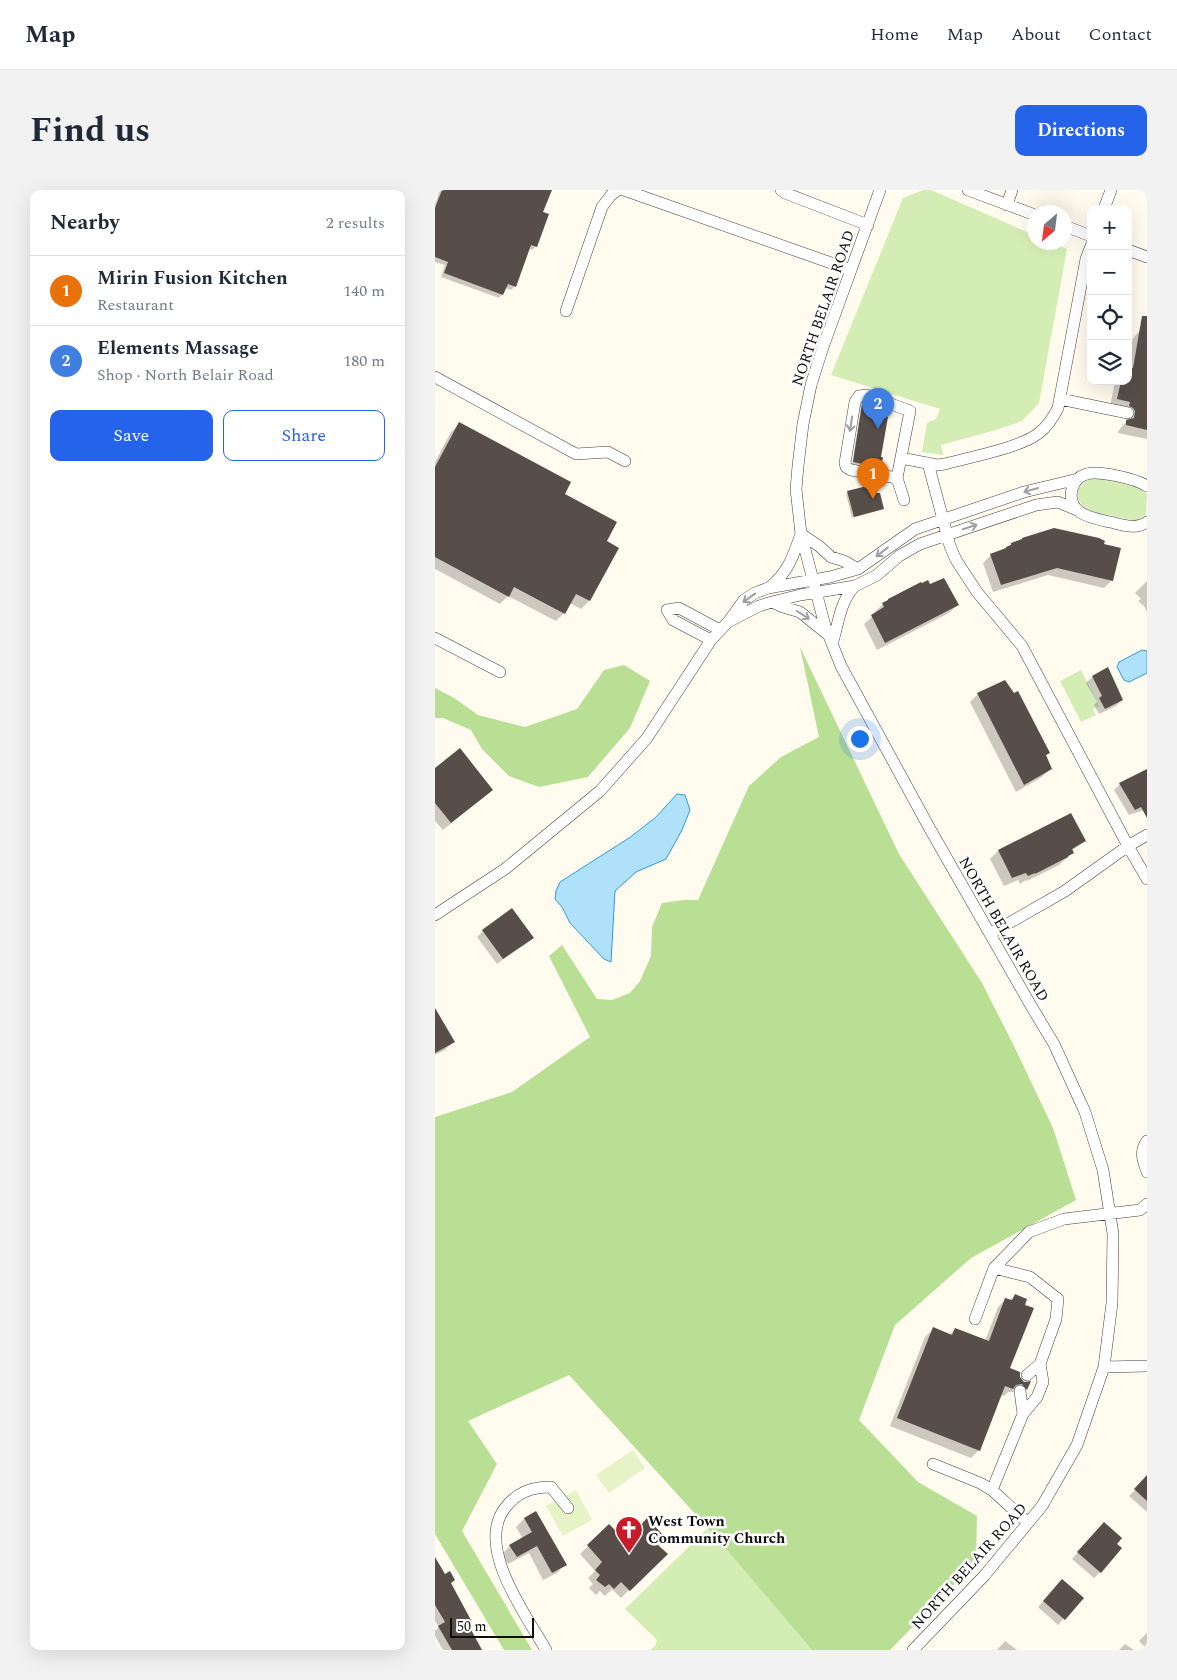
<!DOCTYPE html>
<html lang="en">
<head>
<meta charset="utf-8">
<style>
  body { margin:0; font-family:Spectral,serif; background:#f2f2f3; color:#1f2937 }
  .controls { position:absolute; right:15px; top:15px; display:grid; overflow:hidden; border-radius:10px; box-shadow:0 5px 20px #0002 }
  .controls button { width:45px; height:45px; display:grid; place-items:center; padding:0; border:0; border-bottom:1px solid #e0e1e3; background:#fff; color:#1f2937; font:25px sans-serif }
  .compass { position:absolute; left:592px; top:15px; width:45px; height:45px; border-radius:50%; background:#fff; box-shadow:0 5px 20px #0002; rotate:208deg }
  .scale { position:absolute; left:15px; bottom:12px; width:84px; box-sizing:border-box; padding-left:5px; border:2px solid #0e0e0e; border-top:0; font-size:14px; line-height:18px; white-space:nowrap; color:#0e0e0e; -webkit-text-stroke:4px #fff; paint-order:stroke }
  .you { position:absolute; left:424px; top:548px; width:18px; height:18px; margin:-12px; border:4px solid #fff; border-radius:50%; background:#1a73e8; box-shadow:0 0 0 8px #1a73e833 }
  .badge { display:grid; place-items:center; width:32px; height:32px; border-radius:50%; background:#2563eb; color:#fff; font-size:16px; font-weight:700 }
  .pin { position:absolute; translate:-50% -41px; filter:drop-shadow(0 1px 2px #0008) }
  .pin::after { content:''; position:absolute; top:26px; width:18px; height:15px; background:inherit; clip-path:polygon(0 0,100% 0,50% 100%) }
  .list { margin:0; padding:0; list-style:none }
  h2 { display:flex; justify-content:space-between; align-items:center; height:65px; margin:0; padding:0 20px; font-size:21px }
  h2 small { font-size:16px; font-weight:400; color:#747a83 }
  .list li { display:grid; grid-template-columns:32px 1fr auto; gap:15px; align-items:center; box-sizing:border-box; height:70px; padding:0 20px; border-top:1px solid #e0e1e3 }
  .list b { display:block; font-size:19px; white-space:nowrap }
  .list p { margin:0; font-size:16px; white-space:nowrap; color:#747a83 }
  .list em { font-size:16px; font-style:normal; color:#747a83 }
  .actions { display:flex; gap:10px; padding:15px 20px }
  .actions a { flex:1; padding:11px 0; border:1px solid #2563eb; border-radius:10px; text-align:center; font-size:18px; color:#2563eb }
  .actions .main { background:#2563eb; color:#fff }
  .icon { flex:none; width:28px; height:28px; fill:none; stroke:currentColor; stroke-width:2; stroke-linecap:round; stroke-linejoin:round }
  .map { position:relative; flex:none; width:712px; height:1460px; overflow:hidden; border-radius:10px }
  header { display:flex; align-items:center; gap:30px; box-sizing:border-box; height:70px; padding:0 25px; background:#fff; border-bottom:1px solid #e0e1e3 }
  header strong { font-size:24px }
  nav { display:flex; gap:28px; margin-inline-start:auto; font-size:18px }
  .intro { display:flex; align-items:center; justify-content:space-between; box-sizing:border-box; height:120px; padding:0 30px }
  h1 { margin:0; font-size:35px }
  .button { padding:12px 22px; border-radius:10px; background:#2563eb; color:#fff; font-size:18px; font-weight:700 }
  main { display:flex; gap:30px; padding:0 30px }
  aside { flex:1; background:#fff; border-radius:10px; box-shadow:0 5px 20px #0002 }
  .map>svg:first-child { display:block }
  .green { fill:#d4edb5 }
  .forest { fill:#b8df93 }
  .pitch { fill:#e6f3c7 }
  .water { fill:#afe1fb; stroke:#309bd7 }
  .shadow { fill:#0003 }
  .building { fill:#574e49 }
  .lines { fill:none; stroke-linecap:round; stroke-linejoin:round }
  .minor-casing { stroke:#414141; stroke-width:12 }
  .minor { stroke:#fff; stroke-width:11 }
  .oneway { stroke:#9f9f9f }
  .labels { text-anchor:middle; stroke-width:5; stroke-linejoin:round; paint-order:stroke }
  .street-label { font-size:15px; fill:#0e0e0e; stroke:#fff }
  .poi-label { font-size:15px; font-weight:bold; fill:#0e0e0e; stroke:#fff; text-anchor:start }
</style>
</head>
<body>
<header>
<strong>Map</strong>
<nav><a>Home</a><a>Map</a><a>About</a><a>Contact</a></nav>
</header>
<div class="intro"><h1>Find us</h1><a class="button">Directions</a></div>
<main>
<aside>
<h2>Nearby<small>2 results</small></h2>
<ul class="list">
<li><span class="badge" style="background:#e8710a">1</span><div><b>Mirin Fusion Kitchen</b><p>Restaurant</p></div><em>140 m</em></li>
<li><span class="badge" style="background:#3f7fe0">2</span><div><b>Elements Massage</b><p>Shop · North Belair Road</p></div><em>180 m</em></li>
</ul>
<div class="actions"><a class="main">Save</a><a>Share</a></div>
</aside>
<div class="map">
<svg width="712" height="1460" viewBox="0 0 712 1460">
  <rect width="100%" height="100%" fill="#fffbee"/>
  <!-- green -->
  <path class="green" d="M488,0H496L599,45L600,52L617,53L632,59L604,213L587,231L561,240L506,255L508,265L487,262L492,233L501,229L505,219L396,185L468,8Z
    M658,287L703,297L712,304L711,324L703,330H697L654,321C636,309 641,295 658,287Z
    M646,480L664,516L658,519L661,525L646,532L625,491Z
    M273,1338L377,1460H215L220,1456L222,1450L190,1419Z"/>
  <!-- forest -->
  <path class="forest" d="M365,457L464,664L547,793L578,854L618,938L641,1010L536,1068L460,1135L424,1230L483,1292L542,1326L541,1372L455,1460H377L273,1338L134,1185L33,1231L62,1274L27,1341L97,1460H69L0,1344V927L77,902L155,847L114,766L127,755L162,809L177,810L195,803L205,791L216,766L217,737L227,713L249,710H263L314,596L346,567L384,547Z
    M189,475L215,491L195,538L153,587L104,597L74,586L47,559L36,540L8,528H0V498L19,508L43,525L90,537L142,519L169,480Z"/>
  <!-- pitch -->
  <path class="pitch" d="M198,1260L210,1278L174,1303L161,1285Z
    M141,1300L157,1330L128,1346L111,1316Z"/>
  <!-- water -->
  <path class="water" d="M707,460L712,461V483L694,492L689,490L682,477L684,472Z
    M242,604L250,605L255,620L247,640L231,669L201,682L180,701L176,772L169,769L135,733L127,717L120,709L121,701L125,692L194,648L220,628Z"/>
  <!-- shadow -->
  <path class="shadow" d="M5,0H115L107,23L101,56L97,60L94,58L80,96L76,100L70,98L67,104L64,108L6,87L10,75L0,72V14Z
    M706,140L712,141V249L683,243L684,240L692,231L691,226L675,217L680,191H693V170L698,148Z
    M428,216L444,268L445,277L444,279L417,274L426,217Z
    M24,234L128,304L170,351L183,358L154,411L146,419L135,413L129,423L121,431L73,406L65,414L0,379V272L16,242Z
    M413,302L448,319L417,328L411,304Z
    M576,354L668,355L677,390L669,398L613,385L558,402L548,373L556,365L569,360Z
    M712,391V422L709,416L703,411L706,409L700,403Z
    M448,414L522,415L514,423L442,460L429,434L440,424V422Z
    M657,487L687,510L681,516L664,524L659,515L662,512L651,493Z
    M543,504L614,563L610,566L615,579L607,587L581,602L535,512Z
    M0,580L56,600L8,640L0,631Z
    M712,580V619L694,625L679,600L685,594Z
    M636,625L649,650L637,661L638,663L624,675L592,691L591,690L585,694L583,690L569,696L555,669L563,661Z
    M48,741L91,753L62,774L42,747Z
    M0,820L18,852L10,860L0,865Z
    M580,1106L574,1179L588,1193H594L591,1199L584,1207L579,1202H573L569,1206L565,1205L544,1260L536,1268L455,1236L490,1147L498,1139L514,1145L520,1139L550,1151L563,1117L571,1109L575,1111Z
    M711,1289L712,1290V1322L694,1306Z
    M101,1323L130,1374L122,1383L108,1390L94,1363L73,1374L67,1364L75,1356L88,1349L81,1337L89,1329Z
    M174,1336L181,1342L231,1364L186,1408L177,1399L170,1406L165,1401L161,1405L154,1398L158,1394L153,1388L160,1381L145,1364Z
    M663,1339L665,1382L659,1388L637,1369Z
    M0,1369L36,1431L32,1435L46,1460H8L0,1446V1441L4,1437L0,1431Z
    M621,1397L647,1408L623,1435L603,1417Z
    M712,1443V1459L704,1451Z
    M570,1451L582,1460H562Z
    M690,1454L699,1460H684Z"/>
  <!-- building -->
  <path class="building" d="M7,0H117L108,22L114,24L102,57L96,55L81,97L73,94L68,105L9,83L13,72L0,67V18Z
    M707,126H712V240L691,235V230L699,228L700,221L698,218L694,216L695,212L682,209L686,191H693V177L698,178Z
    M427,214L443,217L454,221L446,267H448L446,278L418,272Z
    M24,232L136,292L130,304L182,332L172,351L184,358L155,411L141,404L130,424L79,397L74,407L0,367V277Z
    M440,294L442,303H445L449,319L419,327L412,301Z
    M619,338L664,348L670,351L669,354L686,358L678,391L622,378L566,395L555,364L571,358V357L576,355V353L587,349V348Z
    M509,388L524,415L450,453L436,425L449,417L447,413L453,410V409L486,392L487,393L493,390L495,394Z
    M673,477L688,510L670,519L664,508L667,506L657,486Z
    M570,490L579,503L583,501L615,563L611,565L617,579L589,595L542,503Z
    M25,558L58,600L16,633L0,613V578Z
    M712,579V628L706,617L700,620L684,593Z
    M636,623L651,651L637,659L639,663L633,666V667L600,684V683L593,686L591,683L577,688L563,660Z
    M77,718L99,748L68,769L47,740Z
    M0,818L20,852L0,863Z
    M580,1104L592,1109L590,1115L599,1118L575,1178L585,1182V1187L589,1192L596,1191L592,1200L587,1194L581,1195L578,1199L570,1196L545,1261L462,1228L498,1137L517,1145L520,1138L554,1151L570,1108L577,1110Z
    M712,1285V1311L699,1299Z
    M101,1321L132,1375L117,1383L102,1356L82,1367L74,1355L97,1342L89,1328Z
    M196,1327L205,1336L212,1328L231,1348L223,1355L233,1364L195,1401L186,1392L179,1399L174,1394L170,1397L161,1390L165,1385L160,1380L167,1372L152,1355L174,1334L181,1341Z
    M669,1332L687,1348L682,1354L687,1358L666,1383L642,1362Z
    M0,1367L10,1384L15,1381L20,1390L16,1393L37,1432L33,1434L47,1460H17L3,1436L10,1432L0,1415Z
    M627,1389L649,1408L630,1430L608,1411Z"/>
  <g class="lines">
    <defs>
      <path id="minor" d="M189,0L416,80
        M346,0L350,3L433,35
        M445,0L388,157L376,195L368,234L363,276L361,299L366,344L390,436L406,476L495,639L595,814L619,854L650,922L668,980L678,1044L677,1113L669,1177L642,1255L607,1316L549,1386L478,1460
        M533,0L600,25
        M572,15L577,0
        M669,19L676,0
        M630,36L656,46
        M693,60L712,67
        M131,121L167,17L176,5L183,0
        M0,187L141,264L173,262L190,271
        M625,209L693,223
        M466,268L502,275L510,274C535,267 585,258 604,243C613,236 618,228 623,218L651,69L656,56
        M493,273L515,356L521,370L542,402L587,456L693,656L712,689
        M462,288L416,280L411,277L410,273L420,212L424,206L432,205L475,221L462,288L469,310
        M712,296C701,289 661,279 649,285C643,287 639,293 637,299C631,324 657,328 675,332C688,335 700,340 712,332
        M335,397C354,381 358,366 366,344L384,356L396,367L409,371L423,379
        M337,412L348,417L365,422L391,443
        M294,431L309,410L320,403L333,398L395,387L423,379L480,339L589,302L643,289
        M0,448L65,482
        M276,450L238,430L232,420L244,418L285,440
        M397,454C404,433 404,413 420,396
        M0,725L70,679L165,601L212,548L276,450L293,432L324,416L337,412L365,405L420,396L442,385L464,366L485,354L601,315L623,312L642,320
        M555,744L630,701L693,656L712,645
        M712,951C704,962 708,970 712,982
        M559,1078L594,1042L629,1029L705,1020L712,1014
        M540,1129L559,1078L595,1087L623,1109L621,1129L605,1174L608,1192L602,1207L588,1224L557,1300
        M669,1177L712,1176
        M592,1185L605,1174
        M585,1201L588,1224
        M498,1274L545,1293L557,1300L593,1333
        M111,1460C91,1425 40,1357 70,1318C82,1302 97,1297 116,1297L133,1318"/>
    </defs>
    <!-- minor casing -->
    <use href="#minor" class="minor-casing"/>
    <!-- minor -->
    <use href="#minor" class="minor"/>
  </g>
  <!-- one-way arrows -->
  <defs><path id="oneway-shaft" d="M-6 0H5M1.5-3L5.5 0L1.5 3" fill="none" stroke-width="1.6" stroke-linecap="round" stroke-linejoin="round" transform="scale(1.25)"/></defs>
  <g class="oneway">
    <use href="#oneway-shaft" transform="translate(416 234) rotate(99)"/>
    <use href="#oneway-shaft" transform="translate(596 300) rotate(165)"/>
    <use href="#oneway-shaft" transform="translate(535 337) rotate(-18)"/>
    <use href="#oneway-shaft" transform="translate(447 362) rotate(142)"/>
    <use href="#oneway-shaft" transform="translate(314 408) rotate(144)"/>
    <use href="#oneway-shaft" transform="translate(368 425) rotate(32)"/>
  </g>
  <!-- icons -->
  <defs>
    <symbol id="church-pin" viewBox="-11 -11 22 30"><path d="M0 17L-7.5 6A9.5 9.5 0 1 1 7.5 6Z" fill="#c81b2a" stroke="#fff"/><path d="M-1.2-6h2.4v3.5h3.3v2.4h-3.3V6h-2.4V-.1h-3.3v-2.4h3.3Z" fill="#fff"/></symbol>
  </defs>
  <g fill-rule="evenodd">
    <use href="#church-pin" x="178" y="1324" width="32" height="43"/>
  </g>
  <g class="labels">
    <!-- street labels -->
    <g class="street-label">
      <text transform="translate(388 118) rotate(-71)" y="5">NORTH BELAIR ROAD</text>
      <text transform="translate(569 739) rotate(60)" y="5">NORTH BELAIR ROAD</text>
      <text transform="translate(534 1376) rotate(-48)" y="5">NORTH BELAIR ROAD</text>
    </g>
    <!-- poi labels -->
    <g class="poi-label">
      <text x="213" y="1336">West Town<tspan x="213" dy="17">Community Church</tspan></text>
    </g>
  </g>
</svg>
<div class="controls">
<button>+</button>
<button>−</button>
<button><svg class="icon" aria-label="locate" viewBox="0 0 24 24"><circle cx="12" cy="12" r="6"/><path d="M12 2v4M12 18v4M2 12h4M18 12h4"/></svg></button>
<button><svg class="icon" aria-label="layers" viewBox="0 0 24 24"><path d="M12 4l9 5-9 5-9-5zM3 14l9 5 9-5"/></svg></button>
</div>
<svg class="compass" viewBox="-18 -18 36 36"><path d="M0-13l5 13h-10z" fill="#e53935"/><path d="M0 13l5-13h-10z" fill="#747a83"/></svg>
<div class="scale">50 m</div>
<div class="you"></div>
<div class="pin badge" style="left:438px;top:309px;background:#e8710a">1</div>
<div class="pin badge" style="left:443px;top:239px;background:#3f7fe0">2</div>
</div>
</main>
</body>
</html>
